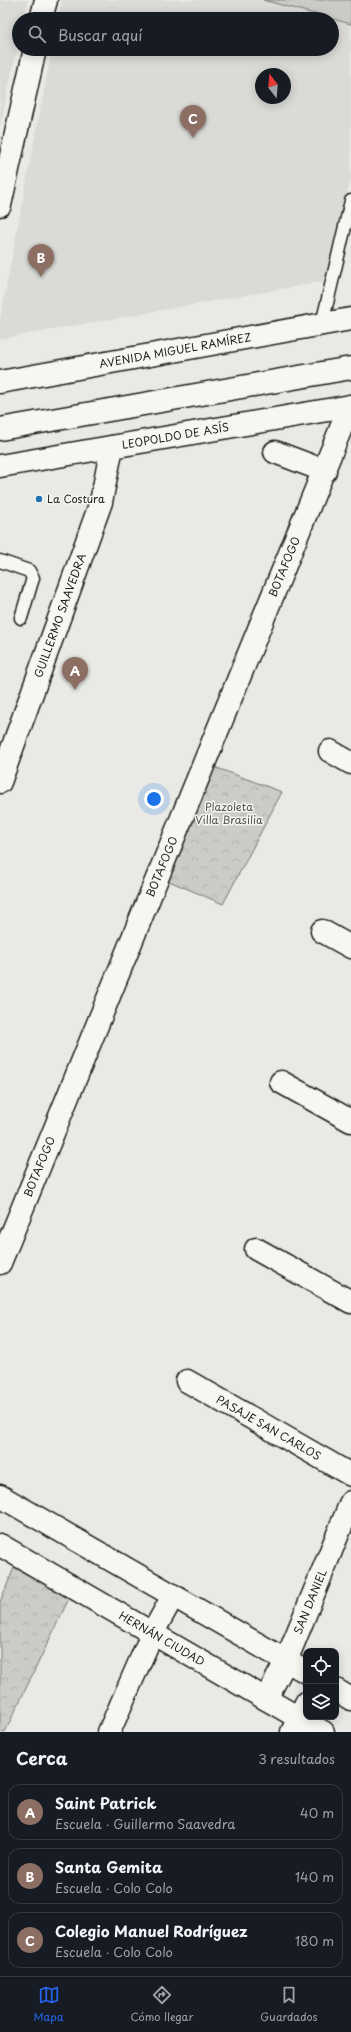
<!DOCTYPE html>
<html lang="es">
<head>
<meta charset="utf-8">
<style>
  body { margin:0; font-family:"Playpen Sans",sans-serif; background:#242831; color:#f1f3f6 }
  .controls { position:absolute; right:12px; bottom:12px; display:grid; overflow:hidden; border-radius:8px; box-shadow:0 2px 10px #0003 }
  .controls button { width:36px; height:36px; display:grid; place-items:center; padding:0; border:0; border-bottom:1px solid #363941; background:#171b24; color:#f1f3f6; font:20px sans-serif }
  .compass { position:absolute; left:255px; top:68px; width:36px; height:36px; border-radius:50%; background:#171b24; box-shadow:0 2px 10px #0003; rotate:344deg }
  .you { position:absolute; left:154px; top:799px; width:14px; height:14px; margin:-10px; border:3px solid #fff; border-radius:50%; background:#1a73e8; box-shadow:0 0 0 6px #1a73e833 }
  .badge { display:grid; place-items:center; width:26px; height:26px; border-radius:50%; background:#2563eb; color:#fff; font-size:13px; font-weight:700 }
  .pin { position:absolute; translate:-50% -33px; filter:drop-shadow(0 1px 2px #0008) }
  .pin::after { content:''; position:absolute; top:21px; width:14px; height:12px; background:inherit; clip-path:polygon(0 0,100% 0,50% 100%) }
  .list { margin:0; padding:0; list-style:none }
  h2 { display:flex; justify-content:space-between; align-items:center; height:52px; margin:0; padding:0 16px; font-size:17px }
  h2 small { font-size:13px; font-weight:400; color:#9ea1a6 }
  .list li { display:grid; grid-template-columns:26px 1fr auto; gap:12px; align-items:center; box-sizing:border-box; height:56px; margin:0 8px 8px; padding:0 8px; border:1px solid #363941; border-radius:12px }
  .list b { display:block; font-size:15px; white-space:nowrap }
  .list p { margin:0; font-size:13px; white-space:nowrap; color:#9ea1a6 }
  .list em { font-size:13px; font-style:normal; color:#9ea1a6 }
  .icon { flex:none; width:22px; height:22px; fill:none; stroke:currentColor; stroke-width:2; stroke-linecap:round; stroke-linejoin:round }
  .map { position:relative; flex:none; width:351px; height:1732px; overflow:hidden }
  .search { position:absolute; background:#171b24; box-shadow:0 2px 10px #0003; left:12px; right:12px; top:12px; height:44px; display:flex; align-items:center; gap:10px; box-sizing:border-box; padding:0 14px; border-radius:22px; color:#9ea1a6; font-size:15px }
  .sheet { height:244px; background:#171b24 }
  nav { display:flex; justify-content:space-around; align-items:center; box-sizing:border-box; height:56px; border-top:1px solid #363941; background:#171b24; font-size:11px; color:#9ea1a6 }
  nav a { display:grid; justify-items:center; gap:2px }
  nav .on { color:#2563eb }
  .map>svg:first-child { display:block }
  .built { fill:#dadad6; fill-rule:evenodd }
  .park { fill:url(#park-crowns); stroke:#747472 }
  .garden { fill:#cbcbc7; stroke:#747472 }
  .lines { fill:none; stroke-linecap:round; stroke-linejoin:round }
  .service-casing { stroke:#1c1c1c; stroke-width:15 }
  .minor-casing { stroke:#1c1c1c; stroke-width:25 }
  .tertiary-casing { stroke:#1c1c1c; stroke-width:25 }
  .primary-casing { stroke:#1c1c1c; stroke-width:25 }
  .service { stroke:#f6f6f2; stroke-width:12 }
  .minor { stroke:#f6f6f2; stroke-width:22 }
  .tertiary { stroke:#f6f6f2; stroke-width:22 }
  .primary { stroke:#f6f6f2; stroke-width:22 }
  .poi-dot { fill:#1f6fb2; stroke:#f6f6f2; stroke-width:1.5 }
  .labels { text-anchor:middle; stroke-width:3; stroke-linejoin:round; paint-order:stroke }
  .street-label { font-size:11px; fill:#1c1c1c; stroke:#f6f6f2 }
  .poi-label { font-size:11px; fill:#1c1c1c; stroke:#f6f6f2; text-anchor:start }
  .park-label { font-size:11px; fill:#51514f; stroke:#f6f6f2 }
</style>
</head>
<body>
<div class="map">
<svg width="351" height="1732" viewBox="0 0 351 1732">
  <defs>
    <pattern id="park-crowns" width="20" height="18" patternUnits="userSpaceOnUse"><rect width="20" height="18" fill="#cbcbc7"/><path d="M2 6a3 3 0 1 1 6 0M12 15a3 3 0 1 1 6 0" fill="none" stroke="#aeaeaa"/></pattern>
  </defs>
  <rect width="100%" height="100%" fill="#e9e9e5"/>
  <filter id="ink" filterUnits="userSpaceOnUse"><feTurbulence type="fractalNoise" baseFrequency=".025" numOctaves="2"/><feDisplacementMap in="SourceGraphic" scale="8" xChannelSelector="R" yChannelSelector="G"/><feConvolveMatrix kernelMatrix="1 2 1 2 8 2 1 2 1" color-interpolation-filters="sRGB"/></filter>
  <g filter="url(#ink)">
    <!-- built -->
    <path class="built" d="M0,0H28L24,19H19V40L0,125Z
      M62,0H263L351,24V179L326,281L0,339V319L52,49H332V19H58ZM261,74H285V98H261Z"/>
    <!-- park -->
    <path class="park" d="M209,765L282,792L223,904L162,878Z
      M20,1553L75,1586L5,1732H0V1602Z"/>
    <!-- garden -->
    <path class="garden" d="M263,0H351V24Z"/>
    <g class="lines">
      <defs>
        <path id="service" d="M322,324L351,201
          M0,561L29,571L33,578L21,618"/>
        <g id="minor">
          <path d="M41,19L46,0"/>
          <path d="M0,205L35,49"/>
          <path d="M275,452L325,471"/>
          <path d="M330,751L351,763"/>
          <path id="s1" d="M0,782L101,502L112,447"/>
          <path d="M322,931L351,947"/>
          <path d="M281,1082L351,1121"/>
          <path d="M256,1249L351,1302"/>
          <path id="s2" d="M0,1263L350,406"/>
          <path id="s3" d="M187,1381L351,1475"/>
          <path d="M0,1496L306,1672"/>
          <path id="s4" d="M0,1545L323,1732"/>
          <path d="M336,1690L351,1699"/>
          <path id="s5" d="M266,1699L286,1661L351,1502"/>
          <path d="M109,1732L152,1634L173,1596"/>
          <path d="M292,1732L306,1703"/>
        </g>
        <g id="tertiary">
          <path id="s6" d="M0,466L351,406"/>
        </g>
        <g id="primary">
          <path id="s7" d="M0,382L351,319"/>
          <path d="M0,429L351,368"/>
        </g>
      </defs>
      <!-- service casing -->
      <use href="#service" class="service-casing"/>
      <!-- minor casing -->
      <use href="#minor" class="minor-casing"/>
      <!-- tertiary casing -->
      <use href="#tertiary" class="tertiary-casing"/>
      <!-- primary casing -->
      <use href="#primary" class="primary-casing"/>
      <!-- service -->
      <use href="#service" class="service"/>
      <!-- minor -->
      <use href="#minor" class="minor"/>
      <!-- tertiary -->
      <use href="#tertiary" class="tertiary"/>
      <!-- primary -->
      <use href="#primary" class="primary"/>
    </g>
  </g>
  <!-- markers -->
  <circle class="poi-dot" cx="39" cy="499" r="4"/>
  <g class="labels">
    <!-- street labels -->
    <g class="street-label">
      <text dy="4" stroke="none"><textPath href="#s7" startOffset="178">AVENIDA MIGUEL RAMÍREZ</textPath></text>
      <text dy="4" stroke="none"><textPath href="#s6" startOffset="178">LEOPOLDO DE ASÍS</textPath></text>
      <text dy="4" stroke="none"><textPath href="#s2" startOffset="752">BOTAFOGO</textPath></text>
      <text dy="4" stroke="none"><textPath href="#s1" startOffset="177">GUILLERMO SAAVEDRA</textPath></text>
      <text dy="4" stroke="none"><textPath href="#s2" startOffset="428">BOTAFOGO</textPath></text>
      <text dy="4" stroke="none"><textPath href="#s2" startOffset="104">BOTAFOGO</textPath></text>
      <text dy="4" stroke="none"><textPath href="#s3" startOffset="94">PASAJE SAN CARLOS</textPath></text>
      <text dy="4" stroke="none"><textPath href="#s5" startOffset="107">SAN DANIEL</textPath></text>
      <text dy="4" stroke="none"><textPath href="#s4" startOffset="187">HERNÁN CIUDAD</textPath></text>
    </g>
    <!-- poi labels -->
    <g class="poi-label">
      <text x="47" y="503">La Costura</text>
    </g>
    <!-- park labels -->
    <g class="park-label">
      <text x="229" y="811">Plazoleta<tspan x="229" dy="13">Villa Brasilia</tspan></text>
    </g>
  </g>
</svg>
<div class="controls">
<button><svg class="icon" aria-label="locate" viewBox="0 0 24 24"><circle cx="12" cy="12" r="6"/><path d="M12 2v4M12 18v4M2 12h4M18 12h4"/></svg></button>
<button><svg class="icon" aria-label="layers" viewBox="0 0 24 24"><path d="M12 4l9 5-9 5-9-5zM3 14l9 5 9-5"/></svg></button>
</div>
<svg class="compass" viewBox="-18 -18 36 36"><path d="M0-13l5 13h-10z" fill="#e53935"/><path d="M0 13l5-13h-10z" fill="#9ea1a6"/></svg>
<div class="you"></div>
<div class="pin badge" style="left:75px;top:690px;background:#8d6e63">A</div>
<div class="pin badge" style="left:41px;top:277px;background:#8d6e63">B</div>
<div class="pin badge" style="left:193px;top:138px;background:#8d6e63">C</div>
<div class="search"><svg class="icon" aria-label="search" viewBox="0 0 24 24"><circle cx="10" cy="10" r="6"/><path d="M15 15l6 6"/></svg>Buscar aquí</div>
</div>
<section class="sheet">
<h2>Cerca<small>3 resultados</small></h2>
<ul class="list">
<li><span class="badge" style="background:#8d6e63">A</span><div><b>Saint Patrick</b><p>Escuela · Guillermo Saavedra</p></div><em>40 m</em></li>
<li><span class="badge" style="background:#8d6e63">B</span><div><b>Santa Gemita</b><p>Escuela · Colo Colo</p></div><em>140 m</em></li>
<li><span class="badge" style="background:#8d6e63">C</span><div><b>Colegio Manuel Rodríguez</b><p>Escuela · Colo Colo</p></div><em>180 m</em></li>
</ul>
</section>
<nav>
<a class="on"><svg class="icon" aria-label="map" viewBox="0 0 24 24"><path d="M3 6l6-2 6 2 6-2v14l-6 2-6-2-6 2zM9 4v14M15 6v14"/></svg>Mapa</a>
<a><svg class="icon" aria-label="directions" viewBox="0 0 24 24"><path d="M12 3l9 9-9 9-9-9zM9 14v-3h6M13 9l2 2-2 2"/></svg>Cómo llegar</a>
<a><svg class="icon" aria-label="saved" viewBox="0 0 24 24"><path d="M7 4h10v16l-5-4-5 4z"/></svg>Guardados</a>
</nav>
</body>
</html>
